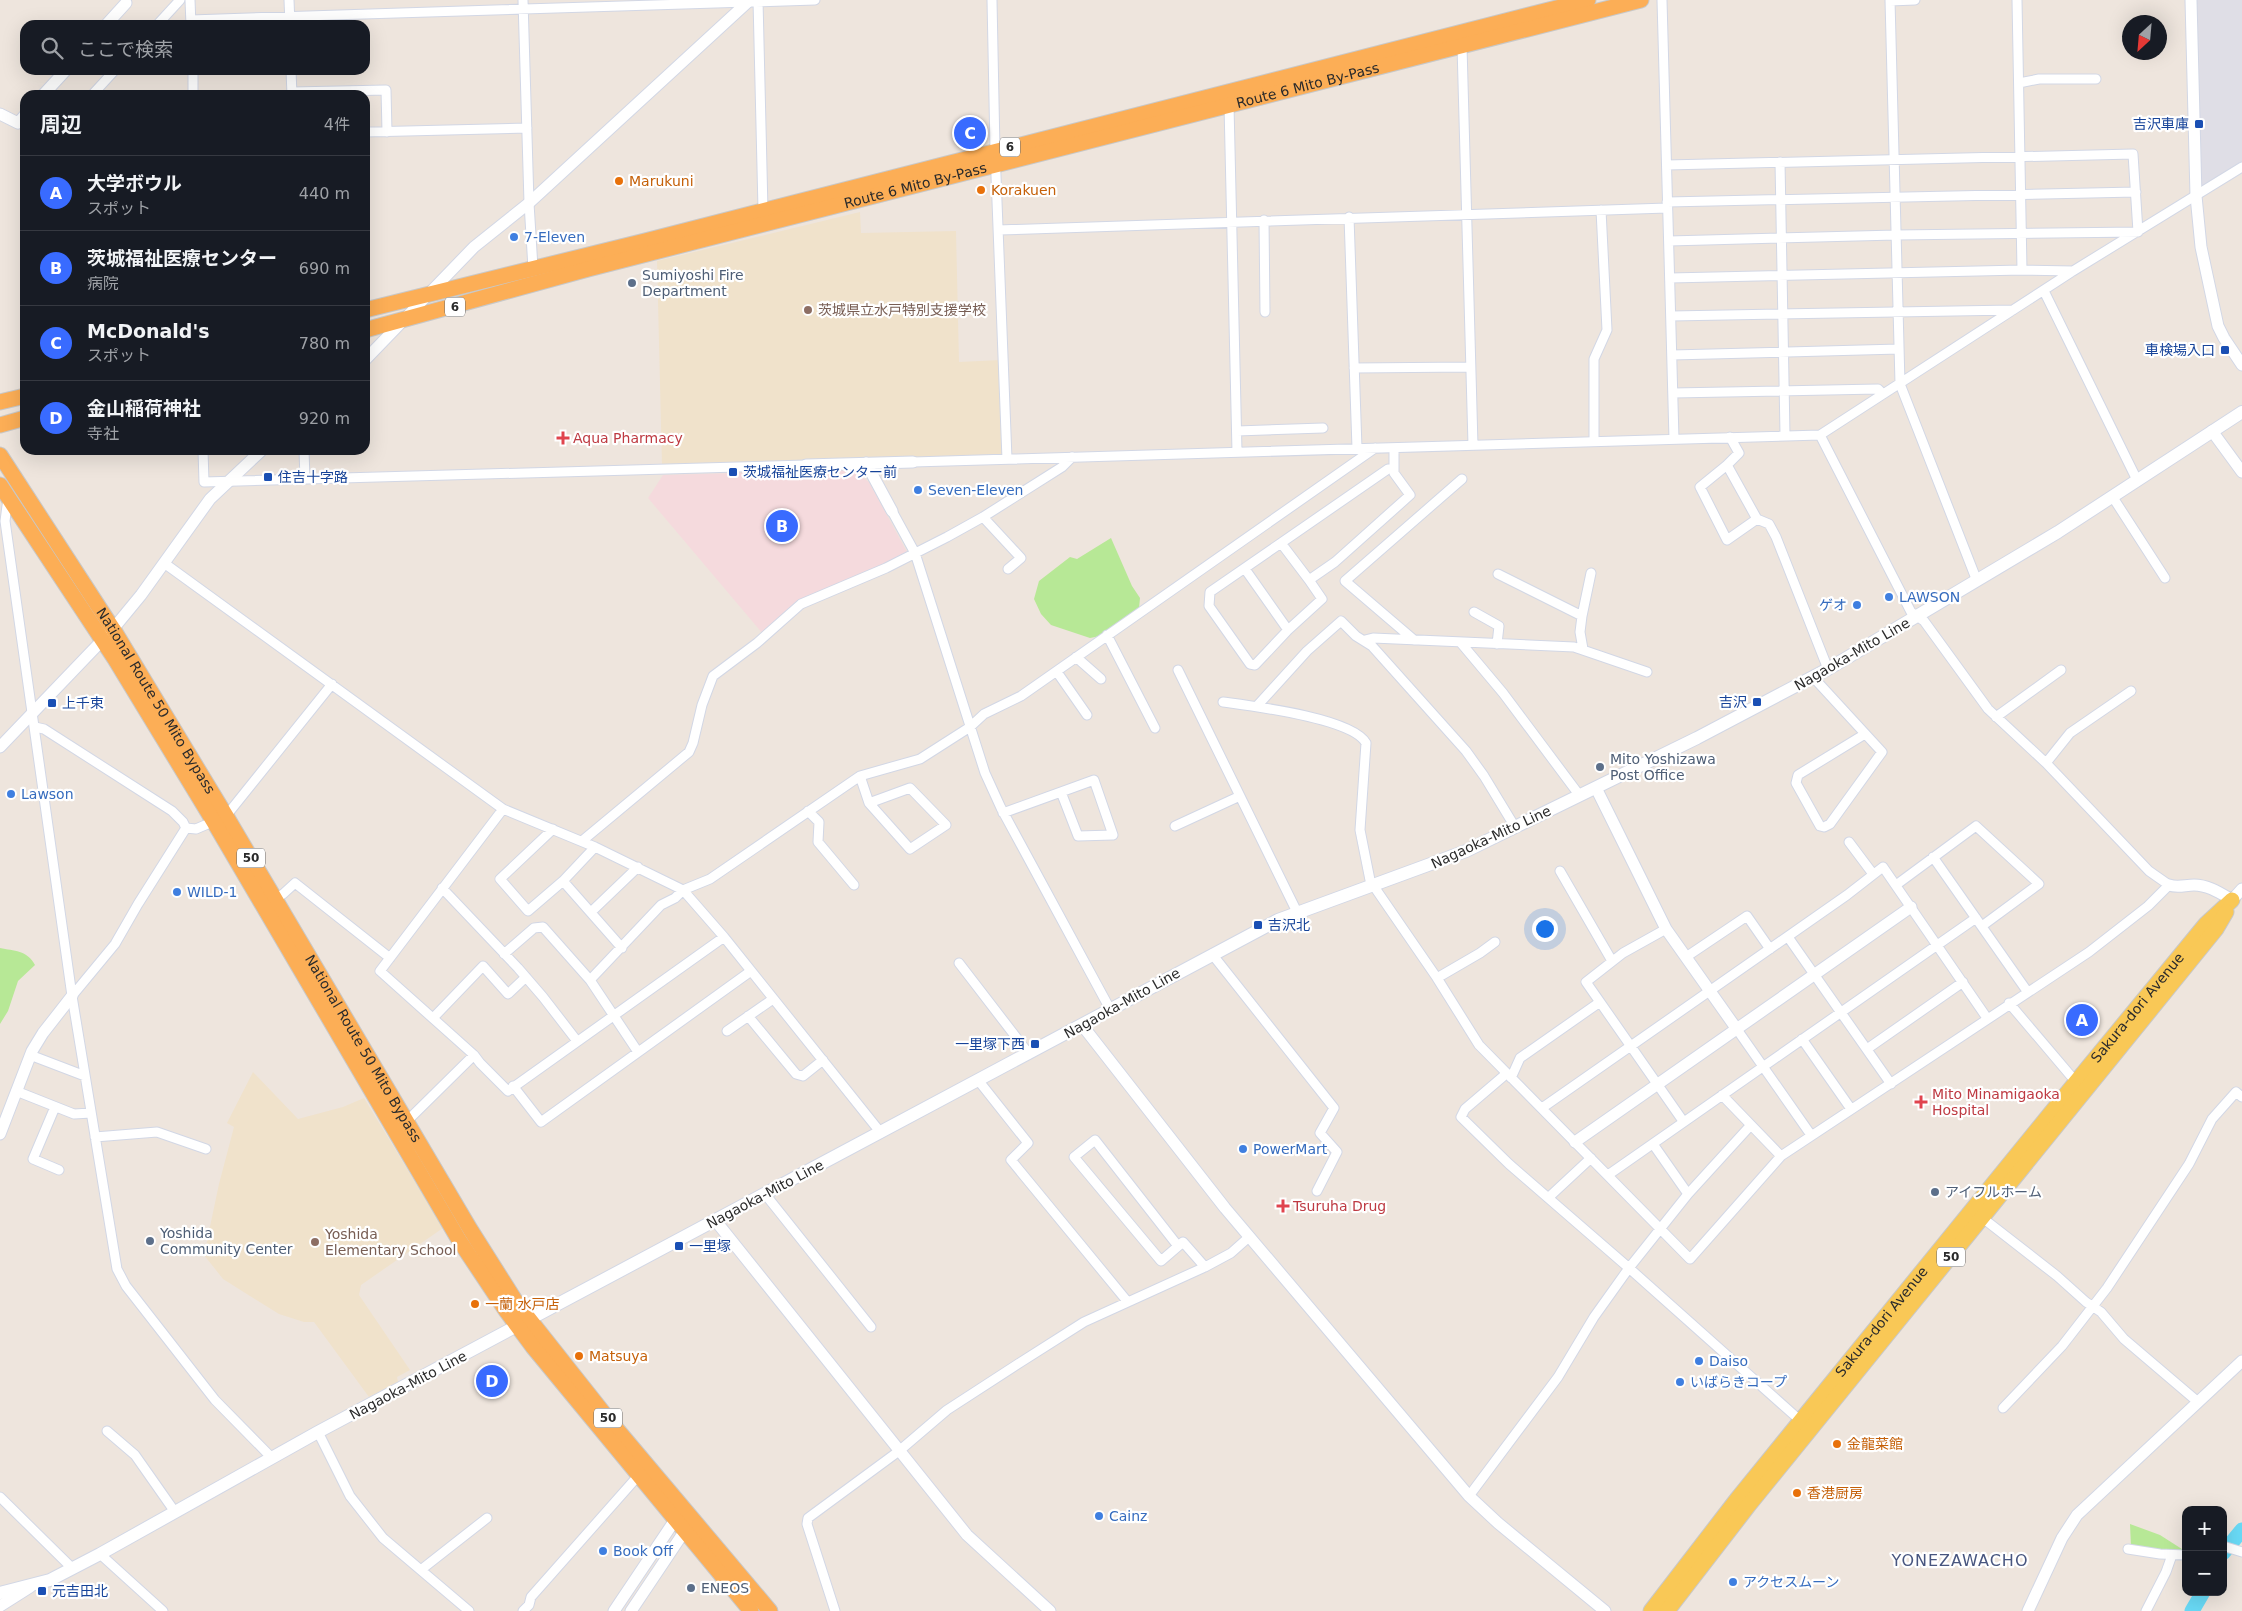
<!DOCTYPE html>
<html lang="ja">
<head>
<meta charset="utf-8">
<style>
  body { margin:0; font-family:"DejaVu Sans","Noto Sans JP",sans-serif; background:#20242c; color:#f1f3f6 }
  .controls { position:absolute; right:15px; bottom:15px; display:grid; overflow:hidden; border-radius:10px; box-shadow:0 5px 20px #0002 }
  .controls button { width:45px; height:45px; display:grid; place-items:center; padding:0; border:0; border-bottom:1px solid #363941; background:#171b24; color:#f1f3f6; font:25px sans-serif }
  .compass { position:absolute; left:2122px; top:15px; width:45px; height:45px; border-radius:50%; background:#171b24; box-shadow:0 5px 20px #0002; rotate:206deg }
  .you { position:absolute; left:1544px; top:928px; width:18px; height:18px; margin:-12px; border:4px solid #fff; border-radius:50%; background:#1a73e8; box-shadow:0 0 0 8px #1a73e833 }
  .badge { display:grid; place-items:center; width:32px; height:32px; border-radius:50%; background:#396bff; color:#fff; font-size:16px; font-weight:700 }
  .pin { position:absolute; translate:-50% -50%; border:2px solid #fff; box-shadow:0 1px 5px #0006 }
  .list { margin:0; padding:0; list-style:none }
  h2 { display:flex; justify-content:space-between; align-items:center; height:65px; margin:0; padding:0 20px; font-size:21px }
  h2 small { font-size:16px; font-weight:400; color:#9ea1a6 }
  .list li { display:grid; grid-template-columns:32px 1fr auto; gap:15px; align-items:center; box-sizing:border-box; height:75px; padding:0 20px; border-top:1px solid #363941 }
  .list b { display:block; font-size:19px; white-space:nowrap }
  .list p { margin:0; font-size:16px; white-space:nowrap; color:#9ea1a6 }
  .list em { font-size:16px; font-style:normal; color:#9ea1a6 }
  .icon { flex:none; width:28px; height:28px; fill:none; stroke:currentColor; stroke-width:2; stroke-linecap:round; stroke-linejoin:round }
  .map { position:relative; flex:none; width:2242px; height:1611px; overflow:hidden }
  .search { position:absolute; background:#171b24; box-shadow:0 5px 20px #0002; left:20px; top:20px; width:350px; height:55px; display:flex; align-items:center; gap:12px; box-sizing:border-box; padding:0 18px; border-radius:15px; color:#9ea1a6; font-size:19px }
  .panel { position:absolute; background:#171b24; box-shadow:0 5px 20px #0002; left:20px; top:90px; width:350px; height:365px; border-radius:15px }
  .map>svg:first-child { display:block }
  .industrial { fill:#dfdee6 }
  .education { fill:#f0e2cb }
  .medical { fill:#f5dadd }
  .green { fill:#b7e896 }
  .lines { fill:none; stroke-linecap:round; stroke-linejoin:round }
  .river { stroke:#69daf6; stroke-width:15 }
  .minor-casing { stroke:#d2d7e5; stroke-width:11 }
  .tertiary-casing { stroke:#d2d7e5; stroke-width:13 }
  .secondary-casing { stroke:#d2d7e5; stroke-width:14 }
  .primary-casing { stroke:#c8c8c8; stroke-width:17 }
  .trunk-casing { stroke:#c8c8c8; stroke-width:17 }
  .minor { stroke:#fff; stroke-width:9 }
  .tertiary { stroke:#fff; stroke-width:11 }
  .secondary { stroke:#fff; stroke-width:12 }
  .primary { stroke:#f9c856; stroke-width:15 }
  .trunk { stroke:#fcae56; stroke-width:15 }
  .transit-dot { fill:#1a4fb4; stroke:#fff; stroke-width:2 }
  .food-dot { fill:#e8710a; stroke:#fff; stroke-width:2 }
  .shop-dot { fill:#3f7fe0; stroke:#fff; stroke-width:2 }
  .service-dot { fill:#5c6f8a; stroke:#fff; stroke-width:2 }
  .education-dot { fill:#8d6e63; stroke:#fff; stroke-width:2 }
  .health-dot { fill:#e0444e; stroke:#fff; stroke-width:2 }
  .labels { text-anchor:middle; stroke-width:4.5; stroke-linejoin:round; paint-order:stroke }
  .shield { fill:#fff; stroke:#6b6b6b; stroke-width:1 }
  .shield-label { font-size:12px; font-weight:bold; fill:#2b2b2b }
  .street-label { font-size:14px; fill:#2b2b2b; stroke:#fff }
  .transit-label { font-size:14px; fill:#164399; stroke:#fff; text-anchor:start }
  .food-label { font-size:14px; fill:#c56008; stroke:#fff; text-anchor:start }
  .shop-label { font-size:14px; fill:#366cbe; stroke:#fff; text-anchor:start }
  .service-label { font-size:14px; fill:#4e5e75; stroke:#fff; text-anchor:start }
  .education-label { font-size:14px; fill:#785e54; stroke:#fff; text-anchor:start }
  .health-label { font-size:14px; fill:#be3a42; stroke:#fff; text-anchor:start }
  .quarter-label { font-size:16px; letter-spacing:1px; fill:#48567f; stroke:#fff }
</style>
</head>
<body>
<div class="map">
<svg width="2242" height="1611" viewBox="0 0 2242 1611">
  <rect width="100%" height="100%" fill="#eee5dd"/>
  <!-- industrial -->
  <path class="industrial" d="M2197,0H2242V163L2204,188L2201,186Z"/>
  <!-- education -->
  <path class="education" d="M860,212L861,233L956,231L959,362L1001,360L1004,450L1001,455L662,465L657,261Z
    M253,1072L298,1119L343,1107L364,1098L443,1228L361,1285L359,1295L410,1370L397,1377L398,1382L369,1397L314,1322H304L279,1314L250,1296L223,1279L204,1255L219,1184L234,1127L227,1123Z"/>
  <!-- medical -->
  <path class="medical" d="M851,470L869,482L908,554L797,602L763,634L648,498L663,475Z"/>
  <!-- green -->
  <path class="green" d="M1111,538L1132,586L1140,598L1139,608L1100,636L1090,638L1051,625L1041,614L1034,599L1039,581L1070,557L1077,559Z
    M0,948C14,951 27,950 35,965L18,981L8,1011L0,1024Z
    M2130,1524L2160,1535L2185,1551L2179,1553L2131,1547Z"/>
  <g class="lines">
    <!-- river -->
    <path class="river" d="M2223,1553L2242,1530
      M2192,1611L2203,1592"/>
    <defs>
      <path id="minor" d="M190,0L191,25
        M289,0L290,25
        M523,0L529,203L533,268
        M758,0L763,210
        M992,0L995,150L1007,459
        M1662,0L1674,439
        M1890,0L1900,384L1977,581
        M2017,0L2022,270
        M1890,1L1915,0
        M191,20C399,13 607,5 815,0
        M157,25L180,0
        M1462,46L1473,445
        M193,70V95
        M291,70L292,95
        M2019,83L2039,79H2096
        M292,92L386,90L387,132
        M92,95L115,70
        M1229,105L1237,452
        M365,132L527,128
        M1780,162L1785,435
        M1667,165L2133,154L2138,232L1896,235L1669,241
        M1667,202L2136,192
        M1349,217L1357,448
        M1264,220L1265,312
        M999,230L1667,208
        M1670,278L2022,270L2073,271
        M2044,291L2137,480
        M1671,316L2013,310
        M1672,355L1899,349
        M1354,368L1470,367
        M1673,393L1878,389L1883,394
        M1237,431L1323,428
        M1730,437L1739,453L1727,465L1757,519L1769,524L1776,537L1828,669
        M1594,441V359L1607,330L1601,210
        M1394,448V473L1410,495L1335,562L1309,580L1281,543L1388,469H1394
        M203,450L204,482L806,465
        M304,450L305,479
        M913,462L1820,435L2073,271L2242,167
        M1727,465L1700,487L1727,540L1757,519
        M2112,496L2165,578
        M8,498L5,521L72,996L117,1269L126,1286L215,1400L272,1458
        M892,511L915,553L985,773L1001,808L1110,1009
        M983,517L1021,558L1008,569
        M1281,543L1210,592L1209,606L1250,664L1255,665L1288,630L1322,599L1309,580
        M164,563L503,809L595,847L683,890L724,937L881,1133
        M1245,569L1288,630
        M1498,574L1582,616L1580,632L1583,649
        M1474,612L1499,626L1497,644
        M1582,616L1591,573
        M1107,635L1155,728
        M1365,640L1373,638L1574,647L1647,672
        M1414,640L1345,581L1462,479
        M1461,643L1503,693L1580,796
        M1076,657L1101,679
        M1178,670L1297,912
        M1057,672L1087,715
        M1813,677L1882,752L1830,824L1824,827L1820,826L1796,783L1798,775L1865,734
        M1223,702C1252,706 1352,718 1366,743L1360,830L1370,880L1373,885L1437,978L1479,1045L1690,1259L1781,1156L2089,952L2148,906L2169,885L2149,871L2046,763L1988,709L1924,621L1911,612L1820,435
        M1257,706L1307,651L1341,621L1356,636L1372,646L1466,751L1484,776L1515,827
        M1996,717L2061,670
        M35,727L44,729L172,811L183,822L186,828L138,904L115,944L72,996
        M2046,763L2070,733L2131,691
        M860,776L869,803L910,849L946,825L910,788L869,803
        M503,809L380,971L474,1055L480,1063L508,1091L724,937
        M808,811L819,822L818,842L854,885
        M1003,813L1094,780L1113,835L1078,836L1061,792
        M1175,826L1240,796
        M186,828L196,829L226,816L332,684
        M553,829L500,879L528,911L563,881L595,847
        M582,841L689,752L693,743L702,705L713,676L757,643L801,604L886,568L947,537L983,517L1062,467L1072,457
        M1849,842L1873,874
        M1933,857L2027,991
        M1560,871L1612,961
        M563,881L622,948
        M1896,885L1976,826L2039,884L1982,926
        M442,888L518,968L543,997L577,1041
        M274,899L283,894L295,883L390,958
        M591,912L638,867
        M1666,929L1623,953L1586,982L1683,1121
        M1788,937L1891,1084
        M504,954L534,928L543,927L590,980L638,1052
        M1212,954L1334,1108L1320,1133L1337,1152L1317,1191
        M1686,957L1747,916L1770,949
        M959,963L1029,1054
        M1437,978L1480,953L1495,942
        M590,980L661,905L675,898L683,890L710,879L860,776L920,759L970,727L984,714L1021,696L1375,448
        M2009,1003L2076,1082
        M748,1016L796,1074L803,1076L823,1060
        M433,1018L483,966L508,994L526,977
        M1736,1028L1811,1135
        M727,1031L773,999
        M1802,1039L1851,1109
        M1867,1049L1963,982
        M30,1055L85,1076
        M1506,1074L1465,1109L1461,1117L1509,1164L1629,1268L1803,1423
        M1511,1078L1520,1058L1600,1002
        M978,1080L1028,1143L1011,1160L1127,1301
        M513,1086L541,1122L751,971
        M16,1091L74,1114L91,1113
        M1722,1095L1781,1156
        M55,1107L33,1159L59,1170
        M1542,1108L1847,895L1883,867L1987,1018
        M405,1123L474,1055
        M95,1137L157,1132L206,1149
        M1653,1144L1688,1194
        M1608,1175L1976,918
        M765,1194L871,1327
        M1548,1198L1591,1158
        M1980,1216L2057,1276L2086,1302L2101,1312L2124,1339L2198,1402
        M1178,1246L1095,1140L1074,1157L1161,1261L1183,1242L1205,1267
        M2003,1408L2062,1346L2107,1288L2189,1164L2212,1119L2236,1092L2242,1097
        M107,1431L135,1455L175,1512
        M318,1432L350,1496L383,1538L469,1611
        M1469,1496L1558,1377L1594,1317L1629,1268L1688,1194L1750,1126
        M0,1497L72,1568
        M2223,1546L2242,1552
        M2128,1549L2160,1554L2186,1555
        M100,1554L163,1611
        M422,1569L487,1518
        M523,1611L529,1605L531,1597L638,1476
        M835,1611L807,1524L808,1518L899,1451L947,1410L1021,1362L1084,1322L1205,1267L1231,1253L1249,1237
        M2146,1611L2166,1572L2172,1555"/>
      <path id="tertiary" d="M2191,0L2196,196L2201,247L2218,326L2224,338L2242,365
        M106,25L126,3
        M43,95L66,70
        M0,114L18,123L25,115
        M365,360L474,247L529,203L750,0
        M2212,431L2242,472
        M866,463L892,511
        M806,465L913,462
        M0,747L113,629L141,595L210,499L262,450
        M1596,788L1666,929L1736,1028
        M2169,885C2178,888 2185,885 2194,885C2208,885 2220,893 2232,900L2242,889
        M1082,1025L1225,1208L1469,1496L1498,1523L1605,1611
        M0,1134L32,1051L43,1033L72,996
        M1575,1142L1911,907
        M715,1220L967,1535L1050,1611
        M0,1606L30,1587
        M614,1611L675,1520L681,1518
        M631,1611L684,1532L687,1523
        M2028,1611L2062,1538L2077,1515L2242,1361"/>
      <path id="secondary" d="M0,1593L50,1580L100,1554L318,1432L1278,920L1466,851L1697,738L1828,669L2058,532L2242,412"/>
      <g id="primary">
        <path id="s1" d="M1651,1611L1738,1498L2076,1082L2206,924L2232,900"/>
        <path d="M1667,1611L1748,1506L2216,929L2226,912"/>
      </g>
      <g id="trunk">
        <path d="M365,310L645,241L1588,0"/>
        <path id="s2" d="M365,330L588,269L1641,0"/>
        <path d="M0,402L25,396"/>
        <path d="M0,425L25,418"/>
        <path id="s3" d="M0,455L113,629L226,816L470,1229L518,1305L609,1420L770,1611"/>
        <path d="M0,485L115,659L214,822L459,1240L507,1312L533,1347L751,1611"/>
      </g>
    </defs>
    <!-- minor casing -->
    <use href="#minor" class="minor-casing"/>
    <!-- tertiary casing -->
    <use href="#tertiary" class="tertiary-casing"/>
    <!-- secondary casing -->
    <use href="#secondary" class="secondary-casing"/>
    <!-- primary casing -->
    <use href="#primary" class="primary-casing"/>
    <!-- trunk casing -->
    <use href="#trunk" class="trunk-casing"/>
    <!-- minor -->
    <use href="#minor" class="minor"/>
    <!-- tertiary -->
    <use href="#tertiary" class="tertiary"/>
    <!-- secondary -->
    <use href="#secondary" class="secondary"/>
    <!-- primary -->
    <use href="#primary" class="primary"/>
    <!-- trunk -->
    <use href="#trunk" class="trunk"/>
  </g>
  <!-- markers -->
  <g class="transit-dot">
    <rect x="2194" y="119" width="10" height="10" rx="2.5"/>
    <rect x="2220" y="345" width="10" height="10" rx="2.5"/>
    <rect x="728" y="467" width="10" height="10" rx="2.5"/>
    <rect x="263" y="472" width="10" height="10" rx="2.5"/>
    <rect x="1752" y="697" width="10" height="10" rx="2.5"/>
    <rect x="47" y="698" width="10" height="10" rx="2.5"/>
    <rect x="1253" y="920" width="10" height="10" rx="2.5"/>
    <rect x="1030" y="1039" width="10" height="10" rx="2.5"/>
    <rect x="674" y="1241" width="10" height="10" rx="2.5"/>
    <rect x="37" y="1586" width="10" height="10" rx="2.5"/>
  </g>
  <g class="food-dot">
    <circle cx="619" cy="181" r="5"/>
    <circle cx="981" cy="190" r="5"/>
    <circle cx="475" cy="1304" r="5"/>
    <circle cx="579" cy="1356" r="5"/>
    <circle cx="1837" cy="1444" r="5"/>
    <circle cx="1797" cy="1493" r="5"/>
  </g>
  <g class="shop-dot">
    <circle cx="514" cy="237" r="5"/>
    <circle cx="918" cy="490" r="5"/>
    <circle cx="1889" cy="597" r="5"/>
    <circle cx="1857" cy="605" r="5"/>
    <circle cx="11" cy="794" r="5"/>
    <circle cx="177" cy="892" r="5"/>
    <circle cx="1243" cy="1149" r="5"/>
    <circle cx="1699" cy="1361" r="5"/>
    <circle cx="1680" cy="1382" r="5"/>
    <circle cx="1099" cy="1516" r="5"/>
    <circle cx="603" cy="1551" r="5"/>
    <circle cx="1733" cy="1582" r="5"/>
  </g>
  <g class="service-dot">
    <circle cx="632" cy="283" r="5"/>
    <circle cx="1600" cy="767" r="5"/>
    <circle cx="1935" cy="1192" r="5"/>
    <circle cx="150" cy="1241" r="5"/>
    <circle cx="691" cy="1588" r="5"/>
  </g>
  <g class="education-dot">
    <circle cx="808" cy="310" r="5"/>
    <circle cx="315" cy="1242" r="5"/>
  </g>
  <g class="health-dot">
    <path d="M560.5 430.5h5v5h5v5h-5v5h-5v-5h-5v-5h5z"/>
    <path d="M1918.5 1094.5h5v5h5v5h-5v5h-5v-5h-5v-5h5z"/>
    <path d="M1280.5 1198.5h5v5h5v5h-5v5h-5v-5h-5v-5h5z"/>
  </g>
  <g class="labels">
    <!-- shield labels -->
    <g class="shield">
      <rect x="1000" y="137.5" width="20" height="19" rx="4"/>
      <rect x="445" y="297.5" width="20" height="19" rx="4"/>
      <rect x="237" y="848.5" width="28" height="19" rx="4"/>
      <rect x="1937" y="1247.5" width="28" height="19" rx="4"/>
      <rect x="594" y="1408.5" width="28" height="19" rx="4"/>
    </g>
    <g class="shield-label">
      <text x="1010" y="151">6</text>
      <text x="455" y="311">6</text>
      <text x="251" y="862">50</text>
      <text x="1951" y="1261">50</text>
      <text x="608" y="1422">50</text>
    </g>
    <!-- street labels -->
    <g class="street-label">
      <text dy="5" stroke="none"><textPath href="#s2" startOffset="974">Route 6 Mito By-Pass</textPath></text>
      <text dy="5" stroke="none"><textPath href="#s2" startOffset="569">Route 6 Mito By-Pass</textPath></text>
      <text transform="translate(1852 654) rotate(-30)" y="5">Nagaoka-Mito Line</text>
      <text dy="5" stroke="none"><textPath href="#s3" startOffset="291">National Route 50 Mito Bypass</textPath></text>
      <text transform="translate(1491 837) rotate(-25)" y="5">Nagaoka-Mito Line</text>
      <text transform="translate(1122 1003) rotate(-29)" y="5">Nagaoka-Mito Line</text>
      <text dy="5" stroke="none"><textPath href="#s1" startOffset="775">Sakura-dori Avenue</textPath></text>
      <text dy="5" stroke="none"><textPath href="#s3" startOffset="696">National Route 50 Mito Bypass</textPath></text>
      <text transform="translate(765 1194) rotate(-28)" y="5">Nagaoka-Mito Line</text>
      <text dy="5" stroke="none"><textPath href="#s1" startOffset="370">Sakura-dori Avenue</textPath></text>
      <text transform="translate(408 1385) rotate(-28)" y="5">Nagaoka-Mito Line</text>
    </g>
    <!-- transit labels -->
    <g class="transit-label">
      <text x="2189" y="129" text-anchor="end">吉沢車庫</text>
      <text x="2215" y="355" text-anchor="end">車検場入口</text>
      <text x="743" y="477">茨城福祉医療センター前</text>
      <text x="278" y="482">住吉十字路</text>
      <text x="1747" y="707" text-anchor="end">吉沢</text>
      <text x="62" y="708">上千束</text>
      <text x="1268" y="930">吉沢北</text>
      <text x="1025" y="1049" text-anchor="end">一里塚下西</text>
      <text x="689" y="1251">一里塚</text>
      <text x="52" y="1596">元吉田北</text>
    </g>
    <!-- food labels -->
    <g class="food-label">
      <text x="629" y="186">Marukuni</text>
      <text x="991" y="195">Korakuen</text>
      <text x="485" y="1309">一蘭 水戸店</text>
      <text x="589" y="1361">Matsuya</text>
      <text x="1847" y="1449">金龍菜館</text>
      <text x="1807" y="1498">香港厨房</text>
    </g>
    <!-- shop labels -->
    <g class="shop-label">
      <text x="524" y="242">7-Eleven</text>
      <text x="928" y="495">Seven-Eleven</text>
      <text x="1899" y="602">LAWSON</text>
      <text x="1847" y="610" text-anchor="end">ゲオ</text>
      <text x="21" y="799">Lawson</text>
      <text x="187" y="897">WILD-1</text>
      <text x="1253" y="1154">PowerMart</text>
      <text x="1709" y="1366">Daiso</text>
      <text x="1690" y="1387">いばらきコープ</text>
      <text x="1109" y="1521">Cainz</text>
      <text x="613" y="1556">Book Off</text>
      <text x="1743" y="1587">アクセスムーン</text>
    </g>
    <!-- service labels -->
    <g class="service-label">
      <text x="642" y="280">Sumiyoshi Fire<tspan x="642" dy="16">Department</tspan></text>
      <text x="1610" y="764">Mito Yoshizawa<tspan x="1610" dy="16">Post Office</tspan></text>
      <text x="1945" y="1197">アイフルホーム</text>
      <text x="160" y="1238">Yoshida<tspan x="160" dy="16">Community Center</tspan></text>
      <text x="701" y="1593">ENEOS</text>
    </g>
    <!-- education labels -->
    <g class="education-label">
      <text x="818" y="315">茨城県立水戸特別支援学校</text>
      <text x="325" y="1239">Yoshida<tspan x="325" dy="16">Elementary School</tspan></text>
    </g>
    <!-- health labels -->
    <g class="health-label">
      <text x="573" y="443">Aqua Pharmacy</text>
      <text x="1932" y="1099">Mito Minamigaoka<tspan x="1932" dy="16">Hospital</tspan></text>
      <text x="1293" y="1211">Tsuruha Drug</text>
    </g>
    <!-- quarter labels -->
    <g class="quarter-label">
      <text x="1960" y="1566">YONEZAWACHO</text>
    </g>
  </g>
</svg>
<div class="controls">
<button>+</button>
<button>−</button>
</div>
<svg class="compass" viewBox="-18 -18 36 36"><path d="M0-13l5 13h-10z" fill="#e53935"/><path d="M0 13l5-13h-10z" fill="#9ea1a6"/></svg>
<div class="you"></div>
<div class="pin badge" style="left:2082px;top:1020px">A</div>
<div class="pin badge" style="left:782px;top:526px">B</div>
<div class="pin badge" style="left:970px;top:133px">C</div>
<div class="pin badge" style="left:492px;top:1381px">D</div>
<div class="search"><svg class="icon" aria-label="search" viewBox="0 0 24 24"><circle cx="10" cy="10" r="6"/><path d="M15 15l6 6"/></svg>ここで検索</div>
<section class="panel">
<h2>周辺<small>4件</small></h2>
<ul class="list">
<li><span class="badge">A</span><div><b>大学ボウル</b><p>スポット</p></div><em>440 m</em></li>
<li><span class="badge">B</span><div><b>茨城福祉医療センター</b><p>病院</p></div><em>690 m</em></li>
<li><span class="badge">C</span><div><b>McDonald's</b><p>スポット</p></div><em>780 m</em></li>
<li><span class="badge">D</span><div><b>金山稲荷神社</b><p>寺社</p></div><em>920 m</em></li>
</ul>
</section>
</div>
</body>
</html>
